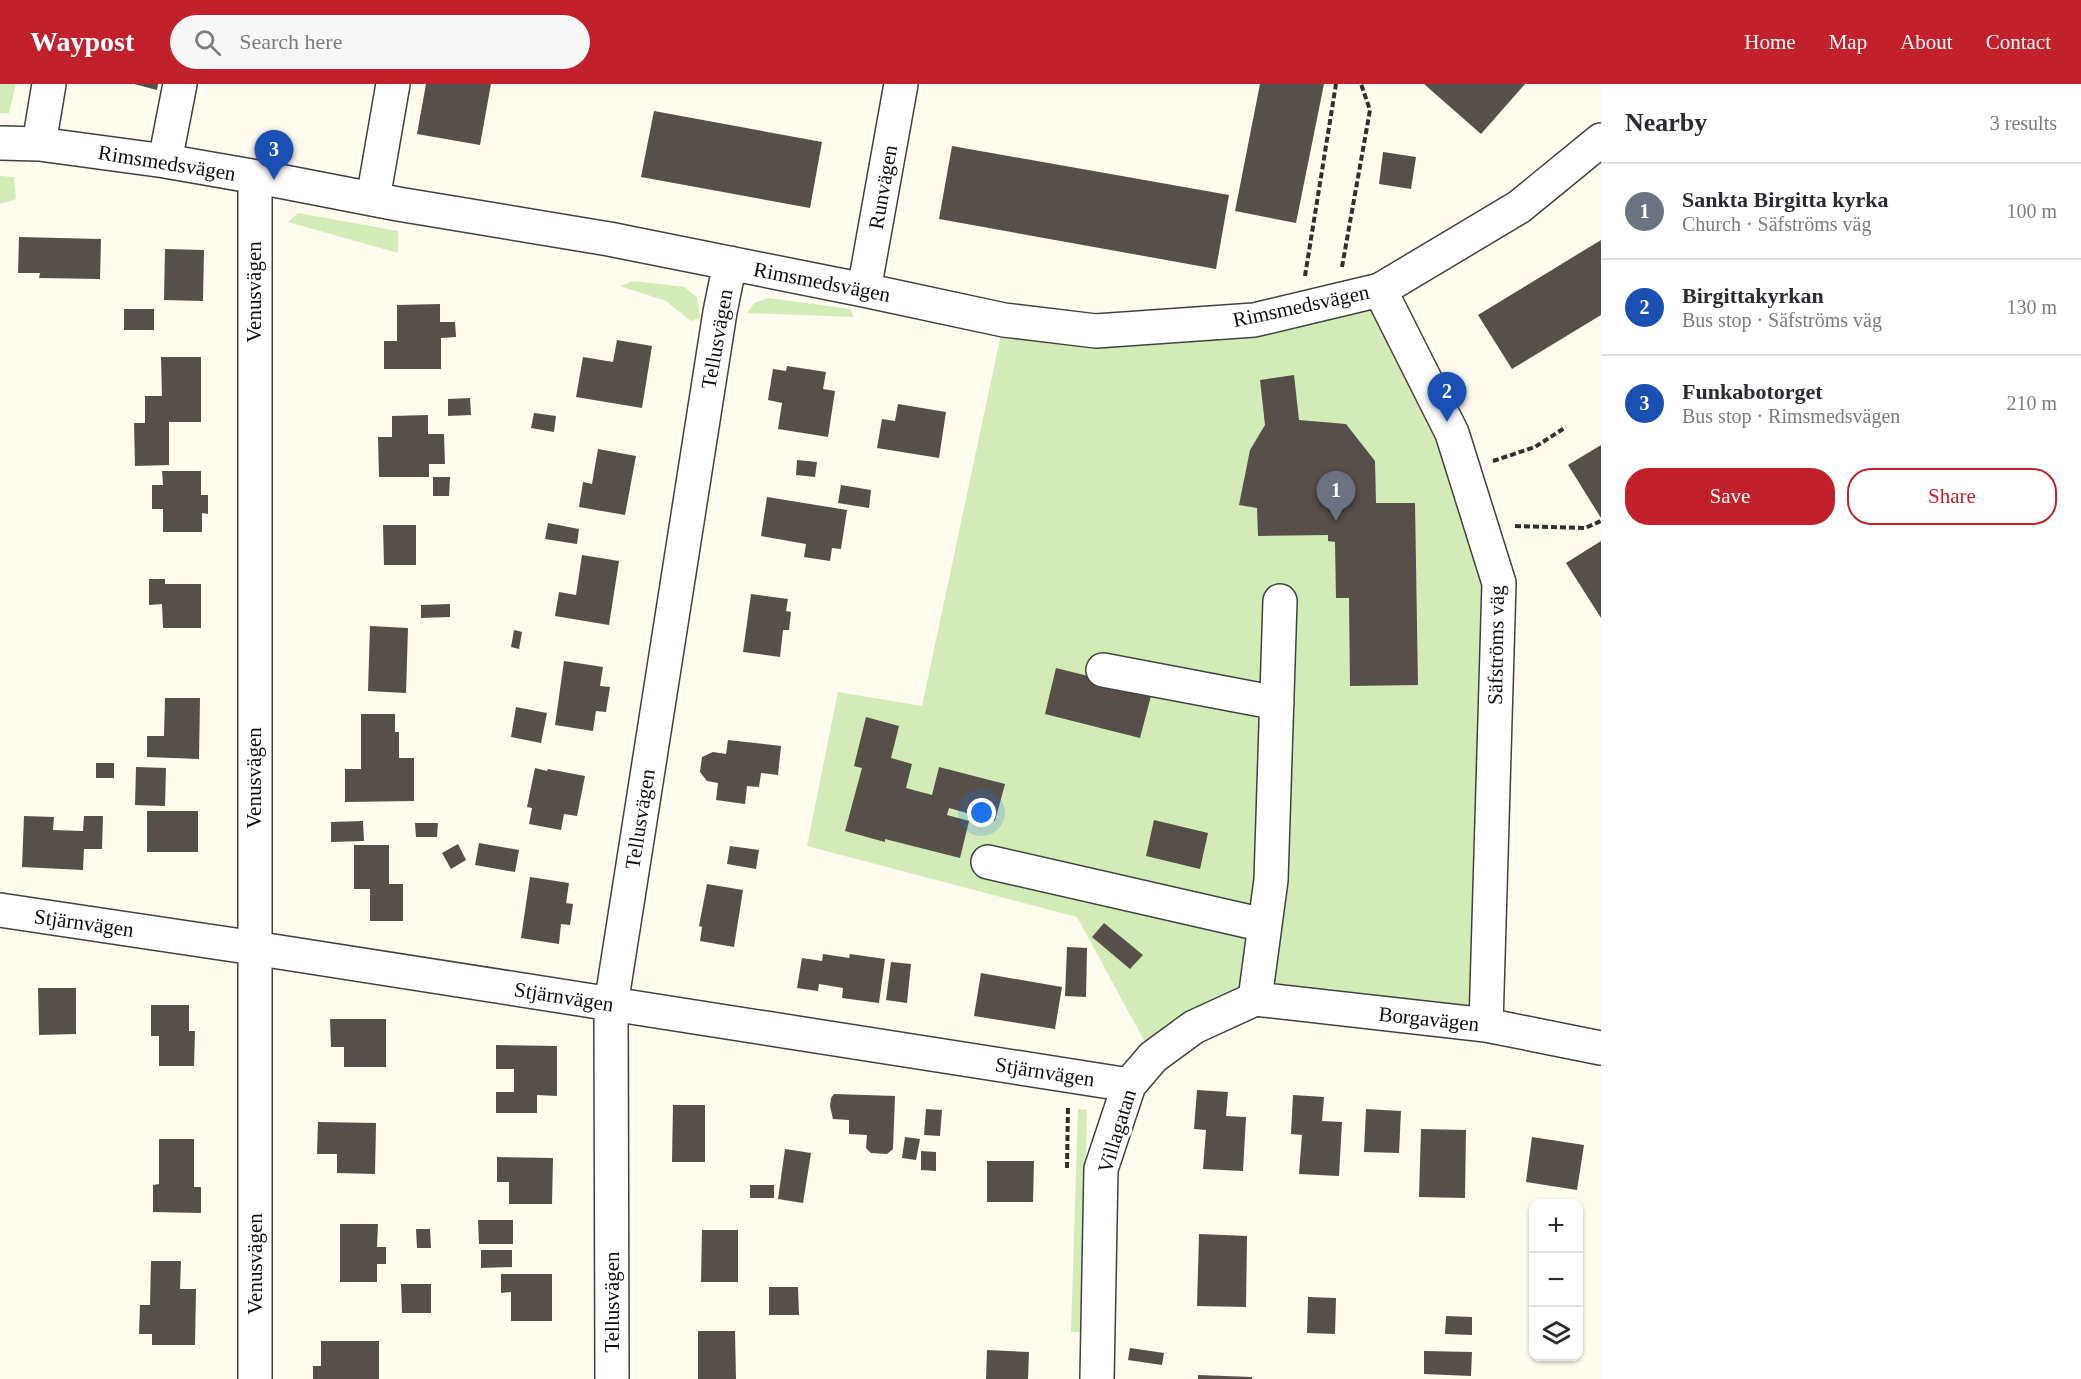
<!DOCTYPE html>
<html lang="en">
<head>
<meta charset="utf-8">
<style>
  body { margin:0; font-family:Georgia,serif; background:#f7f7f7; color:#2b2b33 }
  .controls { position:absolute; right:18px; bottom:18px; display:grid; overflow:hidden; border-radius:12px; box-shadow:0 2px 4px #0004 }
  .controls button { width:54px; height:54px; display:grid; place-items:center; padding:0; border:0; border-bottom:2px solid #e1e1e2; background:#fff; color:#2b2b33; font:30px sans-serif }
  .you { position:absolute; left:982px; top:729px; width:21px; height:21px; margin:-15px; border:4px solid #fff; border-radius:50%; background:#1a73e8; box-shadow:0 0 0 9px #1a73e833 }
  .badge { display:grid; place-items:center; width:39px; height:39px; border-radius:50%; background:#c2212c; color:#fff; font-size:20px; font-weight:700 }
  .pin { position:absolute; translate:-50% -50px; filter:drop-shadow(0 2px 3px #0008) }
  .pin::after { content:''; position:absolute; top:32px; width:21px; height:18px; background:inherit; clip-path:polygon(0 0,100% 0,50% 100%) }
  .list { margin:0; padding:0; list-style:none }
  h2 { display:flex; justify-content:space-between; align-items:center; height:78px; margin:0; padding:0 24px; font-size:26px }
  h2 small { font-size:20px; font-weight:400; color:#7c7c81 }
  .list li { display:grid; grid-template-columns:39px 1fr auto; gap:18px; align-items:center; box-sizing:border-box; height:96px; padding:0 24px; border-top:2px solid #e1e1e2 }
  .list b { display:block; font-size:22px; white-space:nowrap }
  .list p { margin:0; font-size:20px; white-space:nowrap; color:#7c7c81 }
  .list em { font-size:20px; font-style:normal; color:#7c7c81 }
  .actions { display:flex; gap:12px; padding:18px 24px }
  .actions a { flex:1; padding:14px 0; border:2px solid #c2212c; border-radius:24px; text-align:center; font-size:21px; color:#c2212c }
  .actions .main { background:#c2212c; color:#fff }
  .icon { flex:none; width:33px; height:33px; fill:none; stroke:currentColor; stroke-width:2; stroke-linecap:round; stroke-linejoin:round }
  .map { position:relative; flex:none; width:1601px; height:1295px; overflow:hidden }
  header { display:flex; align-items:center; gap:36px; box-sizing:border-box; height:84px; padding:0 30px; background:#c2212c; color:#fff }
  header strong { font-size:28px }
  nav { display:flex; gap:33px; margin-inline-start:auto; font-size:21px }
  .search { width:420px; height:54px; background:#f7f7f7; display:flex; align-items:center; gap:15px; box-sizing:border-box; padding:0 21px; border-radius:33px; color:#7c7c81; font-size:22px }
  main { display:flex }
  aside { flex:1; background:#fff }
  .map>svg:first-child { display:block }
  .green { fill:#d3ebb7 }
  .building { fill:#574f4a }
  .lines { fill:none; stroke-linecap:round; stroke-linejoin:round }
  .minor-casing { stroke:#414141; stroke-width:36 }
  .path { stroke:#303030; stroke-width:4; stroke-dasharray:6 3; stroke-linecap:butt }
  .minor { stroke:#fff; stroke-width:33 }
  .labels { text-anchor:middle; stroke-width:6; stroke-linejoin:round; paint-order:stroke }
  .street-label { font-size:21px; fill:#0e0e0e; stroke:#fff }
</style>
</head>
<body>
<header>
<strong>Waypost</strong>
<div class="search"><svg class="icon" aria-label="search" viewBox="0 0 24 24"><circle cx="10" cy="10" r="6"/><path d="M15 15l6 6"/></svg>Search here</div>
<nav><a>Home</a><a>Map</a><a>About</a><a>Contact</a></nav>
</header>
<main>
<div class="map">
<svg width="1601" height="1295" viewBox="0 0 1601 1295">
  <rect width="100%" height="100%" fill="#fffbef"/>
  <!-- green -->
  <path class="green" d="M0,0H16L9,29H0Z
    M0,92L14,93L16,115L0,120Z
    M298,129L398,147V169L288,138Z
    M634,197L685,203L697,214L700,234L691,237L666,217L620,202Z
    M1380,206L1499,499L1486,941L1255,915L1153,973L1077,833L807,762L838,608L922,622L1004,236L1096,247Z
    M768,214L850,225L854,233L747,229L754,219Z
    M1078,1025L1087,1026L1082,1248H1071Z"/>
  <!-- building -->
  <path class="building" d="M134,0H158L157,6Z
    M426,0H491L480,61L417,50Z
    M1260,0H1324L1296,139L1235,127Z
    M1424,0H1525L1481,50Z
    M654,27L822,58L810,124L641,93Z
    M952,62L1229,111L1216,185L939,135Z
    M1383,68L1416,73L1411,105L1379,100Z
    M19,153L101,155L100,195L39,194L40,189H18Z
    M1601,156V231L1512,285L1478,231Z
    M165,165L204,166L203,217L164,216Z
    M440,220V238H455L456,253L441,254V285H384V257H397V221Z
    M124,225H154V246H124Z
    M617,256L652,262L642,324L576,313L583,273L613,278Z
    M161,273H201V338H169V381L135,382L134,339H145V312H162Z
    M787,282L826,288L823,305L835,307L828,353L778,345L782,319L768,316L773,285L786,287Z
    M1294,291L1299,336L1346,340L1375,377L1376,419H1415L1418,601L1350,602L1349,514H1336L1335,458L1328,457V451L1258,452L1257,424L1239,421L1250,366L1265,341L1260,296Z
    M470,314L471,331L448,332V315Z
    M898,320L946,328L939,374L877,364L882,335L895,337Z
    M534,329L556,332L554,348L531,344Z
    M428,331V350H444L445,380H429V393H379L378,353H392V332Z
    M1601,361V434L1568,381Z
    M598,365L636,372L625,431L579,423L583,398L592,400Z
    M797,376L817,378L815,393L796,391Z
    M162,387H201V411H208V430L202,429V448H163V425H152V401H163Z
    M433,393H450L449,412H433Z
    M841,401L871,406L869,424L838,419Z
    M767,413L847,426L841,465L832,464L830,477L804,473L806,460L761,452Z
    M548,439L579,445L577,460L545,455Z
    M383,441H416V481H384Z
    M1601,457V534L1566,479Z
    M582,471L619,477L609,541L555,532L559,508L576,511Z
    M149,495H165V500H201V544H163L162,520L149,521Z
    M751,510L788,515L786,527L791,528L789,546H783L780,573L743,568Z
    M450,520V533L421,534V521Z
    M370,542L408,544L406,609L368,607Z
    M514,546L522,548L519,565L511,563Z
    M564,577L603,583L600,602L610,603L606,628L596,627L593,647L555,641Z
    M1056,584L1152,608L1140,654L1045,630Z
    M165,614H200L199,675L147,673V652H164Z
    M516,623L547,629L541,659L511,653Z
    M361,630H395V648H399V674H414V717L345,718V685H361Z
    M866,633L899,642L891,674L912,680L906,704L932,711L939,683L1005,700L995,737L949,724L947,731L969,737L960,774L885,755V758L845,747L862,684L854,682Z
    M728,656L781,662L778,691L761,689L759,703L747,702L745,720L716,716L718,699L707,697L700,688L702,673L713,668L726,670Z
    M96,679H114V694H96Z
    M136,683L166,684L165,722L135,721Z
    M535,684L547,687L548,685L585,692L577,732L564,730L561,746L529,740L532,724L527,723Z
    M147,727H198V768H147Z
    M24,732L54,733L53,746L83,747L84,732H103L102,765H84L83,786L22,783Z
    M1154,736L1208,749L1200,785L1146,772Z
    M363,737L364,757L331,758V738Z
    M415,739H438L437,753H416Z
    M479,759L519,766L515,788L475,781Z
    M458,760L466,776L451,785L442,769Z
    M354,761H389V800H403V837H370V805H354Z
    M730,762L759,766L756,785L727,780Z
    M530,793L569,799L566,819L573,820L570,841L561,840L559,860L521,854Z
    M707,800L743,806L734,863L700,857L702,843L699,842Z
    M1104,839L1143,871L1130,885L1092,853Z
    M1067,863L1087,864L1086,913L1065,912Z
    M823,870L849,874L850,870L885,875L879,919L842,914L843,904L819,900L818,907L797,904L802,874L822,877Z
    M891,878L911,880L907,919L886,916Z
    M981,889L1062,903L1055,945L974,932Z
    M38,904H76V950L39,951Z
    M151,921H189V947H195L194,982H159V952H151Z
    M330,935H386V983H344V963H331Z
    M496,961L557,962V1012L537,1011V1029H496V1008H514V985H496Z
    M1197,1006L1228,1008L1226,1032L1246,1033L1243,1087L1203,1085L1206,1046L1194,1045Z
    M834,1010L895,1012L893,1065L887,1070L871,1069L866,1064L867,1051L849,1050V1036L833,1035L830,1022L831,1014Z
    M1293,1011L1324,1013L1322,1037L1342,1038L1339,1092L1299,1090L1302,1051L1291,1050Z
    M673,1021H705V1078H672Z
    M926,1025L942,1026L940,1052L924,1051Z
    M1366,1025L1401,1027L1399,1069L1364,1068Z
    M318,1038L376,1039L375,1090L337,1089V1070H317Z
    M1421,1045L1466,1046L1465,1114L1419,1113Z
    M905,1053L920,1055L916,1076L902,1074Z
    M1532,1053L1584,1061L1577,1106L1526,1098Z
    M159,1055H194V1103H201V1129L153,1128V1101L159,1100Z
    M785,1065L811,1069L803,1119L778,1115Z
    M921,1067L936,1068V1087L921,1086Z
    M497,1073L553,1074L552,1120H509V1098H497Z
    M987,1077H1034L1033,1118H987Z
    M750,1101H774V1114H750Z
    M478,1136H513V1160H479Z
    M1578,1136H1582L1580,1180H1578Z
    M340,1140H378L377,1163H386V1180H377V1198H340Z
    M416,1145H430L431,1164H417Z
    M702,1146H738V1198H701Z
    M1199,1150L1247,1152L1246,1223L1197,1222Z
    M481,1166H512V1183L481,1184Z
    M151,1177H181L180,1205H196L195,1261H152V1250H139L140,1221H150Z
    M501,1190H552V1237H511V1208L501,1209Z
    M401,1200H431V1229H402Z
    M769,1203H798L799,1231H769Z
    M1308,1213L1336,1214L1335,1250L1307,1249Z
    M1446,1232L1472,1233V1251L1445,1250Z
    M698,1247H735L736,1295H698Z
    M321,1257H379V1295H313V1282H321Z
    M1130,1264L1164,1269L1162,1281L1128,1276Z
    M987,1266L1029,1268L1028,1295H986Z
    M1424,1267L1472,1268L1471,1292L1424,1290Z
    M1198,1291L1252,1293V1295H1198Z"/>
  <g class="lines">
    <defs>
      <path id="minor" d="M0,59L39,60L165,77L274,96L398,120L609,155L864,206L1004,236L1096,247L1254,236L1380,206L1519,123L1601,56
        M39,60L49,0
        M165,77L180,0
        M255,93V1295
        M373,115L393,0
        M864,206L901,0
        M1380,206L1452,349L1499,499L1486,941
        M1103,586L1277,619
        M988,778L1264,841
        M0,826L254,864L1129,1001
        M1255,915L1486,941L1601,964
        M612,1295L611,921L720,228L730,179
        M1097,1295L1101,1085L1129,1001L1153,973L1194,943L1255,915L1271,796L1280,517"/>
    </defs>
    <!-- minor casing -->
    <use href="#minor" class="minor-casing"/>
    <!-- path -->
    <path class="path" d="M1342,183L1370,26L1361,0
      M1305,192L1336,0
      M1493,377L1535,363L1566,343
      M1515,442L1585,444L1601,437
      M1067,1084L1068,1022"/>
    <!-- minor -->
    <use href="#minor" class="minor"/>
  </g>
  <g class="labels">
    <!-- street labels -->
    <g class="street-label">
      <text transform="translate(167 79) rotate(9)" y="7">Rimsmedsvägen</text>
      <text transform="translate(883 103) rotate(-80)" y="7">Runvägen</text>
      <text transform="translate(822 198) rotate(11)" y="7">Rimsmedsvägen</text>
      <text transform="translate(254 208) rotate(-90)" y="7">Venusvägen</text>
      <text transform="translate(1301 222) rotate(-12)" y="7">Rimsmedsvägen</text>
      <text transform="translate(717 255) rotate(-80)" y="7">Tellusvägen</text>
      <text transform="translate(1496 561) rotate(-89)" y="7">Säfströms väg</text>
      <text transform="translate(254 694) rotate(-90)" y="7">Venusvägen</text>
      <text transform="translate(640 735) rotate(-81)" y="7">Tellusvägen</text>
      <text transform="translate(84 839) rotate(8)" y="7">Stjärnvägen</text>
      <text transform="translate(564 913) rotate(9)" y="7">Stjärnvägen</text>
      <text transform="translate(1429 935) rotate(6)" y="7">Borgavägen</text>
      <text transform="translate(1045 988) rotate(9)" y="7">Stjärnvägen</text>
      <text transform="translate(1117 1047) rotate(-73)" y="7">Villagatan</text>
      <text transform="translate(255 1180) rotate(-90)" y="7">Venusvägen</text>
      <text transform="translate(612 1218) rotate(-90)" y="7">Tellusvägen</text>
    </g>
  </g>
</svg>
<div class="controls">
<button>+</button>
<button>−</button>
<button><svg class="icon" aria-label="layers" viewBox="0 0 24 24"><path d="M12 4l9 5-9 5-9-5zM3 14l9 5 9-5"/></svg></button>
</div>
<div class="you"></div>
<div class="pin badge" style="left:1336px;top:437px;background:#6b7280">1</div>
<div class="pin badge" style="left:1447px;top:338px;background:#1a4fb4">2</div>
<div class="pin badge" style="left:274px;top:96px;background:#1a4fb4">3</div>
</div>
<aside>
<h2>Nearby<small>3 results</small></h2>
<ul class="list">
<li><span class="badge" style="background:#6b7280">1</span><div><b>Sankta Birgitta kyrka</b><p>Church · Säfströms väg</p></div><em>100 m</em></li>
<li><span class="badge" style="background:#1a4fb4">2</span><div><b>Birgittakyrkan</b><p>Bus stop · Säfströms väg</p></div><em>130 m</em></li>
<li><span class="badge" style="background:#1a4fb4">3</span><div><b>Funkabotorget</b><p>Bus stop · Rimsmedsvägen</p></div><em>210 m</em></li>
</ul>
<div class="actions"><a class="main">Save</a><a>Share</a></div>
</aside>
</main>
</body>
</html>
